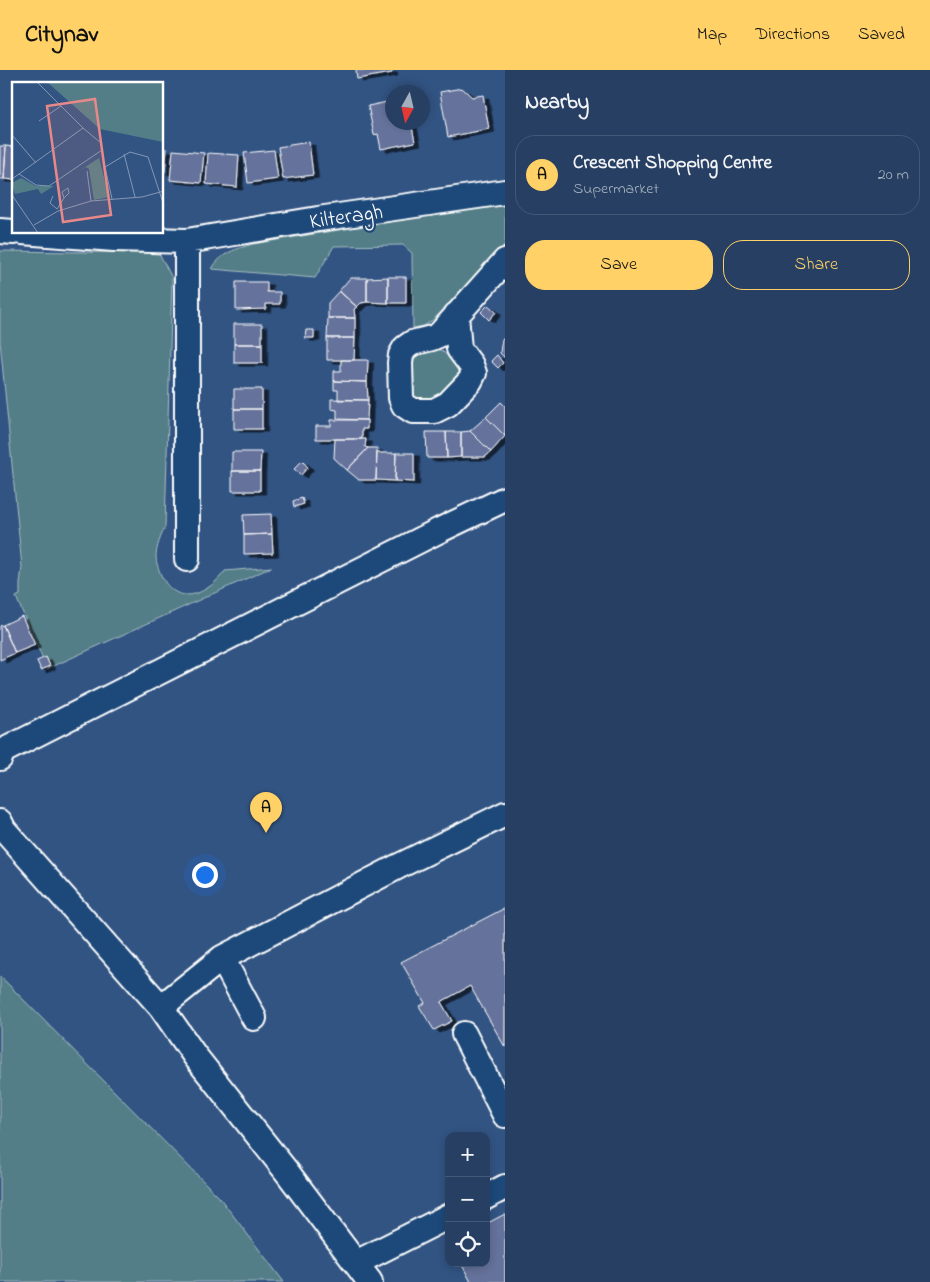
<!DOCTYPE html>
<html lang="en">
<head>
<meta charset="utf-8">
<style>
  body { margin:0; font-family:"Indie Flower",sans-serif; background:#324a6b; color:#f1f3f6 }
  .controls { position:absolute; right:15px; bottom:15px; display:grid; overflow:hidden; border-radius:10px; box-shadow:0 2px 8px #0003 }
  .controls button { width:45px; height:45px; display:grid; place-items:center; padding:0; border:0; border-bottom:1px solid #425877; background:#263f62; color:#f1f3f6; font:25px sans-serif }
  .compass { position:absolute; left:385px; top:15px; width:45px; height:45px; border-radius:50%; background:#263f62; box-shadow:0 2px 8px #0003; rotate:188deg }
  .you { position:absolute; left:204px; top:804px; width:18px; height:18px; margin:-12px; border:4px solid #fff; border-radius:50%; background:#1a73e8; box-shadow:0 0 0 8px #1a73e833 }
  .badge { display:grid; place-items:center; width:32px; height:32px; border-radius:50%; background:#ffd166; color:#111; font-size:16px; font-weight:700 }
  .pin { position:absolute; translate:-50% -41px; filter:drop-shadow(0 1px 2px #0008) }
  .pin::after { content:''; position:absolute; top:26px; width:18px; height:15px; background:inherit; clip-path:polygon(0 0,100% 0,50% 100%) }
  .list { margin:0; padding:0; list-style:none }
  h2 { display:flex; justify-content:space-between; align-items:center; height:65px; margin:0; padding:0 20px; font-size:21px }
  h2 small { font-size:16px; font-weight:400; color:#a4afbe }
  .list li { display:grid; grid-template-columns:32px 1fr auto; gap:15px; align-items:center; box-sizing:border-box; height:80px; margin:0 10px 10px; padding:0 10px; border:1px solid #425877; border-radius:20px }
  .list b { display:block; font-size:19px; white-space:nowrap }
  .list p { margin:0; font-size:16px; white-space:nowrap; color:#a4afbe }
  .list em { font-size:16px; font-style:normal; color:#a4afbe }
  .actions { display:flex; gap:10px; padding:15px 20px }
  .actions a { flex:1; padding:11px 0; border:1px solid #ffd166; border-radius:20px; text-align:center; font-size:18px; color:#ffd166 }
  .actions .main { background:#ffd166; color:#111 }
  .icon { flex:none; width:28px; height:28px; fill:none; stroke:currentColor; stroke-width:2; stroke-linecap:round; stroke-linejoin:round }
  .map { position:relative; flex:none; width:505px; height:1212px; overflow:hidden }
  header { display:flex; align-items:center; gap:30px; box-sizing:border-box; height:70px; padding:0 25px; background:#ffd166; color:#111 }
  header strong { font-size:24px }
  nav { display:flex; gap:28px; margin-inline-start:auto; font-size:18px }
  main { display:flex }
  aside { flex:1; background:#263f62 }
  .map>svg:first-child { display:block }
  .green { fill:#537e87; stroke:#a9bec3 }
  .building { fill:#65729b; stroke:#fff; filter:url(#shadow) }
  .lines { fill:none; stroke-linecap:round; stroke-linejoin:round }
  .minor-casing { stroke:#fff; stroke-width:28 }
  .minor { stroke:#1f4a7a; stroke-width:24 }
  .labels { text-anchor:middle; stroke-width:4.5; stroke-linejoin:round; paint-order:stroke }
  .street-label { font-size:22px; fill:#fff; stroke:#1f4a7a }
  .inset-road { fill:none; stroke:#8498b5; stroke-width:1 }
  .view { fill:#e88989; fill-opacity:0.15; stroke:#e88989; stroke-width:2.5 }
  .inset-edge { fill:none; stroke:#fff; stroke-width:2.5 }
</style>
</head>
<body>
<header>
<strong>Citynav</strong>
<nav><a>Map</a><a>Directions</a><a>Saved</a></nav>
</header>
<main>
<div class="map">
<svg width="505" height="1212" viewBox="0 0 505 1212">
  <defs>
    <filter id="shadow"><feDropShadow dx="5.5" dy="3" stdDeviation="0" flood-color="#0009"/></filter>
  </defs>
  <rect width="100%" height="100%" fill="#325483"/>
  <filter id="ink" filterUnits="userSpaceOnUse"><feTurbulence type="fractalNoise" baseFrequency=".02" numOctaves="2"/><feDisplacementMap in="SourceGraphic" scale="10" xChannelSelector="R" yChannelSelector="G"/><feConvolveMatrix kernelMatrix="1 2 1 2 8 2 1 2 1" color-interpolation-filters="sRGB"/></filter>
  <g filter="url(#ink)">
    <!-- green -->
    <path class="green" d="M505,133V174L434,249L424,256L413,258L412,183L403,175L334,176L315,208L212,199C221,182 237,179 253,174Z
      M0,181L159,183L172,208L165,457C161,466 156,477 156,487C156,493 159,500 161,505C177,539 208,524 225,501L272,497L47,599L16,527L20,525V514L22,497L0,271Z
      M438,278L458,294L462,304L440,329L416,330L411,325V289L413,284Z
      M0,906L219,1127L284,1212H0Z"/>
    <!-- building -->
    <path class="building" d="M356,0H392V3L357,9Z
      M462,18L472,27L483,25L489,59L448,67L440,22Z
      M392,31V52H411L415,72L381,79L378,64L374,65L368,36Z
      M309,72L313,105L283,109L278,77Z
      M0,76H6L4,109H0Z
      M6,76L14,77V110L4,109Z
      M162,79H167L165,102H162Z
      M173,80L204,83L201,113L170,110Z
      M274,80L278,109L248,113L244,83Z
      M208,83L239,85L237,117L206,114Z
      M388,207V233L367,232V208Z
      M388,207H406V233H388Z
      M350,208H367V232L361,233L357,237L339,221Z
      M236,212H267V222H280V234H266V239L236,240Z
      M339,221L357,237L354,239L355,248H328V233Z
      M488,235L496,242L489,250L481,242Z
      M328,248H355V268H327Z
      M234,254H262V274H234Z
      M306,260H314V268H305Z
      M327,268H355L354,290H327Z
      M502,269L505,270V288L500,283Z
      M234,274H262V293H234Z
      M497,285L503,293L498,298L491,291Z
      M341,290H368L367,312L334,311V301H341Z
      M334,311L367,312L368,330H338V320H334Z
      M234,319H262V339H234Z
      M331,329L368,330L367,350L337,349V340L331,339Z
      M501,332L505,336V366L486,347Z
      M234,339H262V359H234Z
      M486,347L505,366L491,382L470,361Z
      M331,350H367V359H362V369H316V356H331Z
      M470,361L491,382L485,387H461V362Z
      M426,362H446L447,388H427Z
      M446,362H461V387L447,388Z
      M335,369H366L365,377L368,378L347,400L334,388Z
      M368,378H377L376,410H359L347,400Z
      M232,382H261L260,401H232Z
      M377,383H396L395,411L376,410Z
      M396,383H414V412L395,411Z
      M302,391L308,397L301,405L294,399Z
      M232,401H260V421H232Z
      M302,428L304,434L294,437L293,431Z
      M271,444L272,464L244,465L243,445Z
      M272,464L273,483L244,484V465Z
      M22,546L35,575L15,583L3,555Z
      M3,555L15,583L0,590V556Z
      M46,587L50,596L41,600L37,591Z
      M505,838V977L470,916L441,932L452,951L434,960L419,936L425,933L401,892Z
      M505,1144V1212H471L461,1193H486V1171L490,1170L486,1163V1154Z"/>
    <g class="lines">
      <defs>
        <path id="minor" d="M0,161L14,162
          M22,162L114,169L187,171L318,149L505,122
          M456,245L459,279L471,295L474,303L470,311L448,334L434,341H413L404,335L401,328L400,293L401,285L405,278L412,273L432,268L439,265L505,191
          M187,489V171
          M0,688L3,681L440,460L505,429
          M0,752L4,760L161,937
          M222,888L254,948
          M464,964L505,1045
          M486,1127L505,1117
          M356,1193L449,1146
          M370,1212L287,1102L195,986L161,937L222,888L399,796L505,744"/>
      </defs>
      <!-- minor casing -->
      <use href="#minor" class="minor-casing"/>
      <!-- minor -->
      <use href="#minor" class="minor"/>
    </g>
  </g>
  <g class="labels">
    <!-- street labels -->
    <g class="street-label">
      <text transform="translate(346 145) rotate(-8)" y="8">Kilteragh</text>
    </g>
  </g>
  <!-- overview -->
  <g transform="translate(12 12)">
    <rect width="151" height="151" fill="#325483"/>
    <path d="M35,0H151V60L88,47ZM87,76L97,115L82,118L77,87L74,85L67,89ZM9,96L24,104H42L29,112L26,107L3,112L0,101Z" fill="#537e87"/>
    <path class="inset-road" d="M27,39L49,24M0,53L24,81M112,72L123,115M75,89L79,119M7,92L24,103L37,104L90,68L89,61L71,46M0,97L71,46L25,0M0,113L26,151M41,114L38,121L45,127L52,116L50,110L56,106L57,111L52,116M100,117L93,85L118,70L136,75L152,124M22,143L46,129L79,119L130,115L152,109"/>
    <path class="view" d="M83,17L99,133L51,140L35,24Z"/>
    <rect width="151" height="151" class="inset-edge"/>
  </g>
</svg>
<div class="controls">
<button>+</button>
<button>−</button>
<button><svg class="icon" aria-label="locate" viewBox="0 0 24 24"><circle cx="12" cy="12" r="6"/><path d="M12 2v4M12 18v4M2 12h4M18 12h4"/></svg></button>
</div>
<svg class="compass" viewBox="-18 -18 36 36"><path d="M0-13l5 13h-10z" fill="#e53935"/><path d="M0 13l5-13h-10z" fill="#a4afbe"/></svg>
<div class="you"></div>
<div class="pin badge" style="left:266px;top:763px">A</div>
</div>
<aside>
<h2>Nearby<small></small></h2>
<ul class="list">
<li><span class="badge">A</span><div><b>Crescent Shopping Centre</b><p>Supermarket</p></div><em>20 m</em></li>
</ul>
<div class="actions"><a class="main">Save</a><a>Share</a></div>
</aside>
</main>
</body>
</html>
